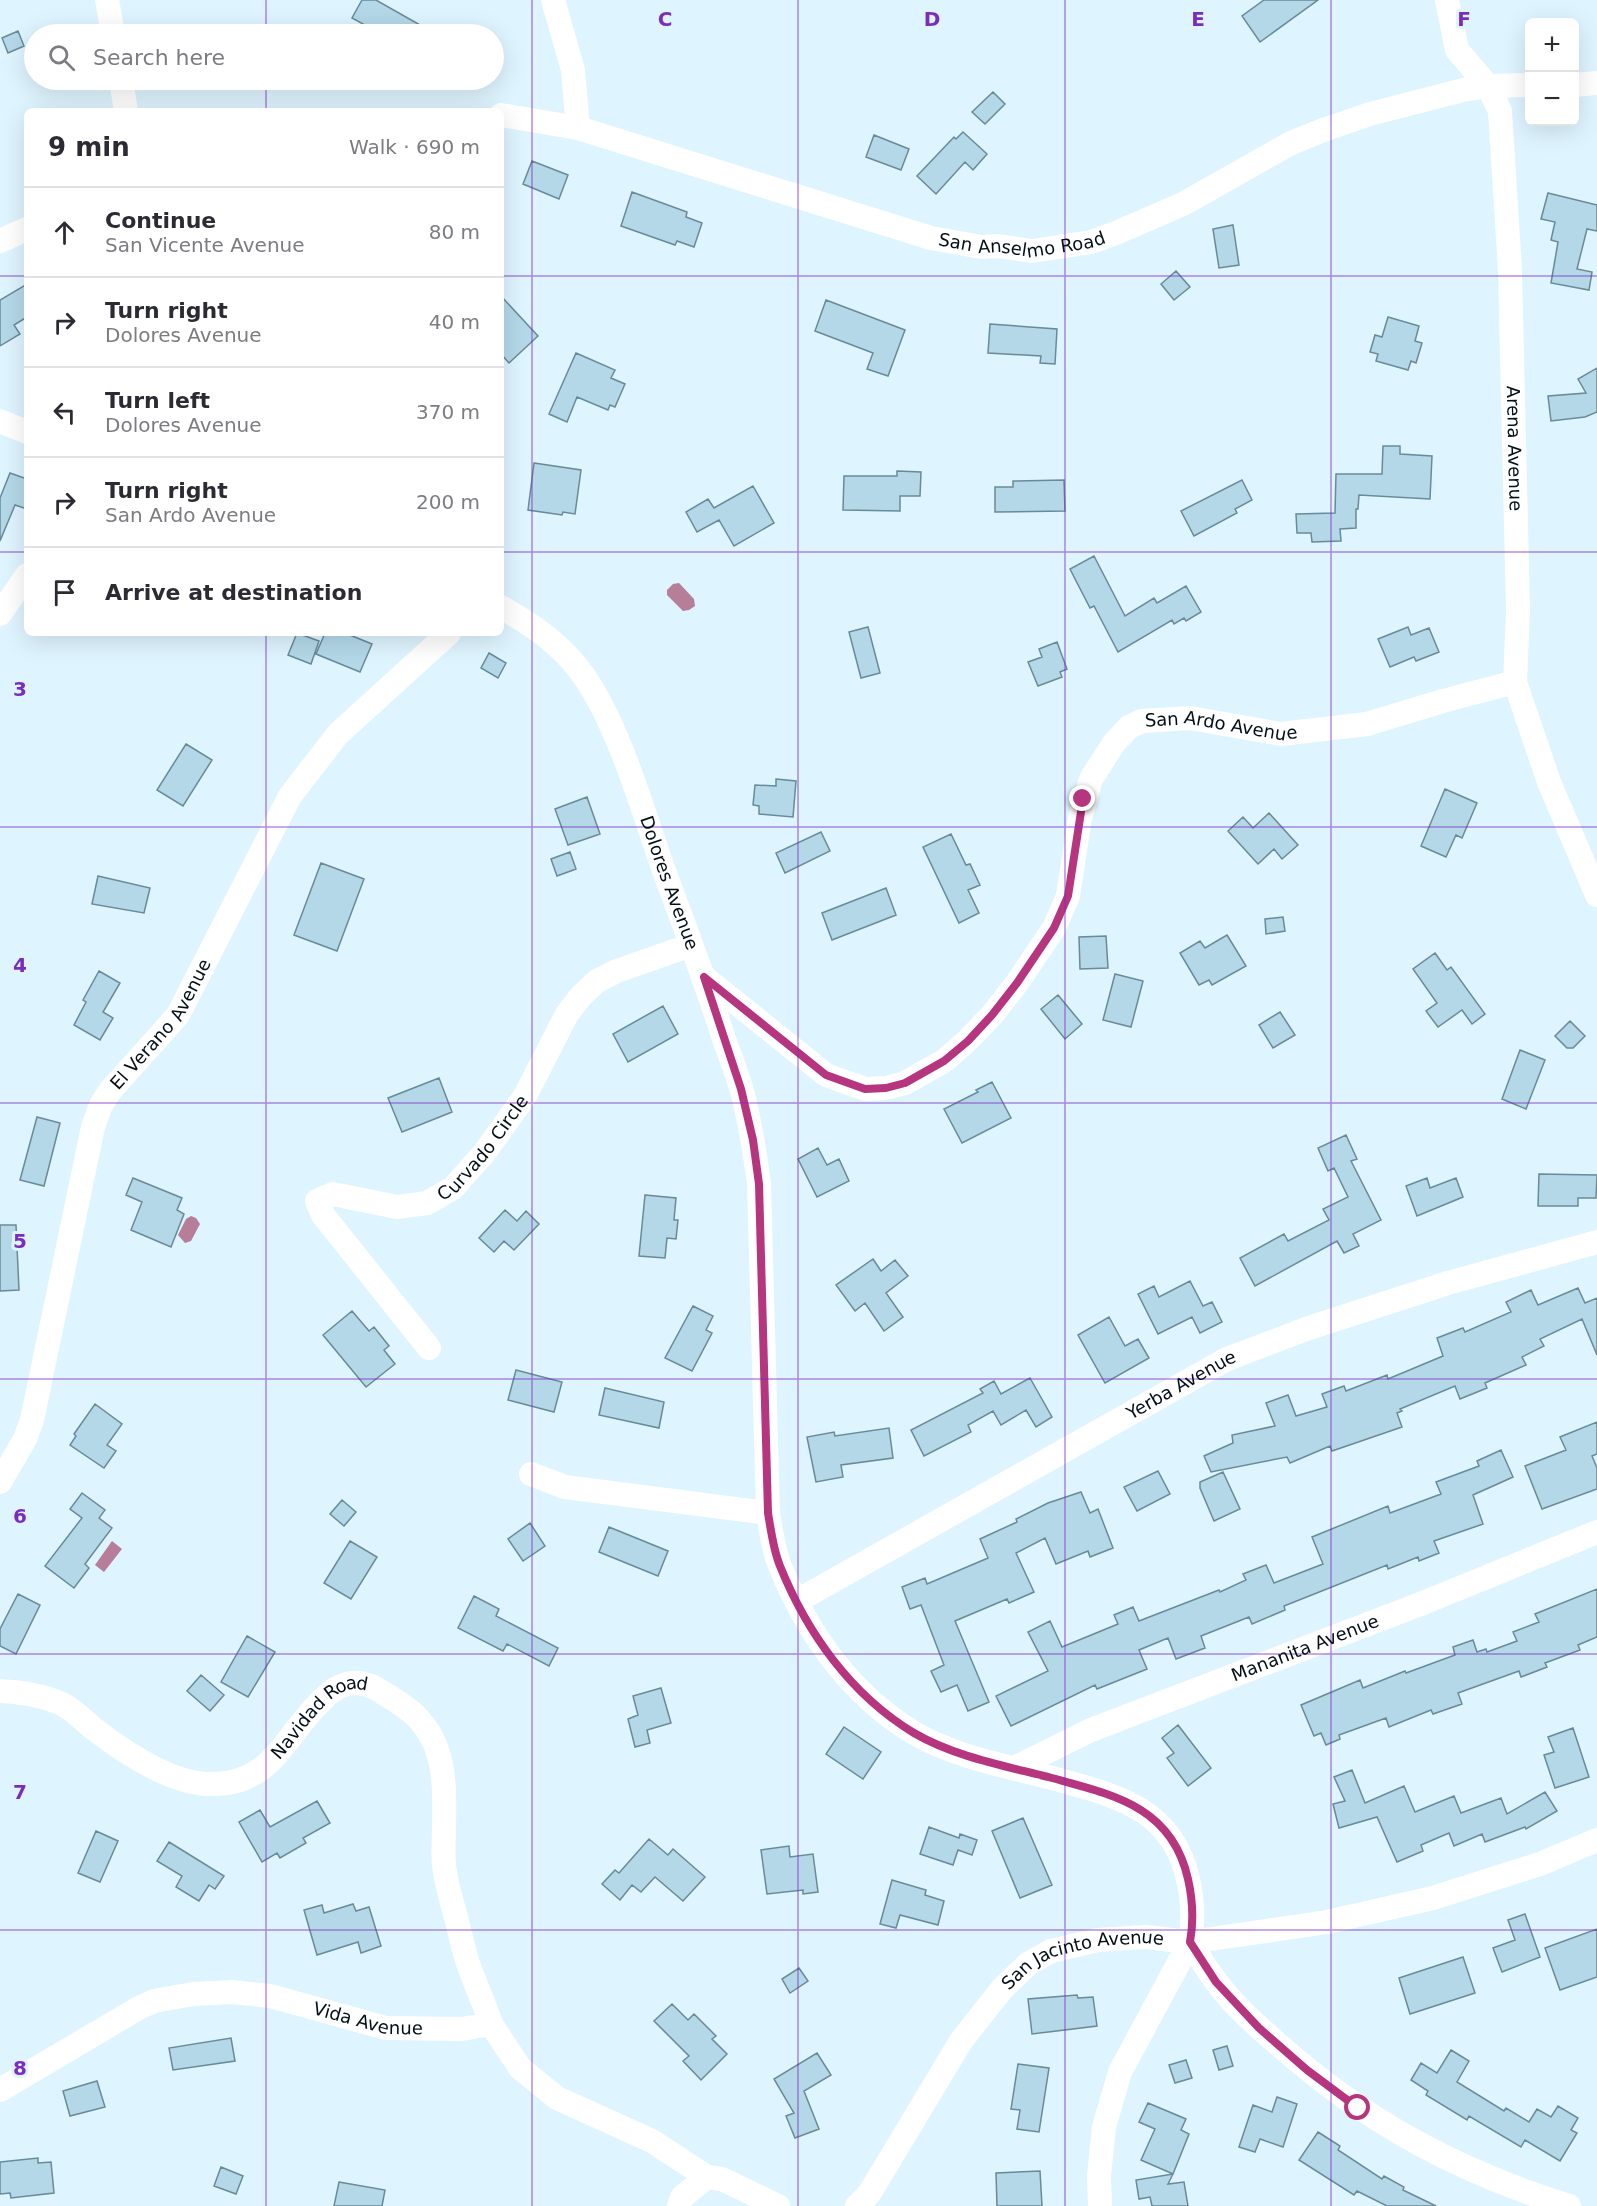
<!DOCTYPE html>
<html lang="en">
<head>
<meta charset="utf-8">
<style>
  body { margin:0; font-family:"DejaVu Sans",sans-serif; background:#f7f7f7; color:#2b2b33 }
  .controls { position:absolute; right:18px; top:18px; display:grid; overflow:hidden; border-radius:9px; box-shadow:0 6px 24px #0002 }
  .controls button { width:54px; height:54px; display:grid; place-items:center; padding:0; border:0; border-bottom:2px solid #e1e1e2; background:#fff; color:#2b2b33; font:30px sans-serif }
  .stop { position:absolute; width:18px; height:18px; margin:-14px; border:4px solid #b6357f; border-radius:50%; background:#fff }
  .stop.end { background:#b6357f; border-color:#fff; box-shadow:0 2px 6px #0008 }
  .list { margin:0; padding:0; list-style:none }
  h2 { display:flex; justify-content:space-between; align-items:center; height:78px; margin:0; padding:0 24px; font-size:26px }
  h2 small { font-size:20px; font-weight:400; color:#7c7c81 }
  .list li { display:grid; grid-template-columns:39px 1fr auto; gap:18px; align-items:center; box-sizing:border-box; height:90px; padding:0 24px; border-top:2px solid #e1e1e2 }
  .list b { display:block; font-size:22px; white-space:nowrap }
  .list p { margin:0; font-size:20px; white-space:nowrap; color:#7c7c81 }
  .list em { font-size:20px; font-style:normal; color:#7c7c81 }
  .icon { flex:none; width:33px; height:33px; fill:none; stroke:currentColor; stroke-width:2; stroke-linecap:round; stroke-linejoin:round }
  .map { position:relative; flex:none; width:1597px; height:2206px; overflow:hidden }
  .search { position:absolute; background:#fff; box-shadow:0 6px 24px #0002; left:24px; top:24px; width:480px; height:66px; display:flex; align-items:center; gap:15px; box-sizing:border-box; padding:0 21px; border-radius:33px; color:#7c7c81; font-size:22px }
  .panel { position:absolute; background:#fff; box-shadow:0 6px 24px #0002; left:24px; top:108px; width:480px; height:528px; border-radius:9px }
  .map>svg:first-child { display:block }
  .water { fill:#b77e99 }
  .building { fill:#b4d8e8; stroke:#688a99; stroke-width:1.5 }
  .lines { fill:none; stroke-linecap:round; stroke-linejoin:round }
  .minor { stroke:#fff; stroke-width:24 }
  .route { stroke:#b6357f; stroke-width:8 }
  .grid { fill:none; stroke:#7b2cbf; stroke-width:1.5; stroke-opacity:0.55 }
  .labels { text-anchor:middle; stroke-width:6; stroke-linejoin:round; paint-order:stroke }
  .street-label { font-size:18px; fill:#030f15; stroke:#def4fe }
  .grid-label { font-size:20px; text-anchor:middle; font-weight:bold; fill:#7b2cbf; stroke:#def4fe; stroke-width:6; stroke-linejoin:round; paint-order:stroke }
</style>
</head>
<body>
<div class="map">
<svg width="1597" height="2206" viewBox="0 0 1597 2206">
  <rect width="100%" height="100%" fill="#def4fe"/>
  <!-- water -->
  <path class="water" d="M679,583L694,599L695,606L689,610L683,611L667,595V590L673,584Z
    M191,1216L196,1218L200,1224L191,1241L185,1243L178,1235L186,1219Z
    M112,1541L122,1549L104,1572L95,1565Z"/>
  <!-- building -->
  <path class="building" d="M362,0H376L436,34H381L352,18Z
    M1264,0H1318L1260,42L1242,16Z
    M18,31L24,46L8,53L2,38Z
    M993,92L1005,104L985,124L972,112Z
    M963,132L987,154L973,170L965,162L936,194L917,176L954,137L956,139Z
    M874,135L909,149L901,170L866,157Z
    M532,161L568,175L559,199L523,184Z
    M632,192L687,212L686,217L702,223L694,247L677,241L675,245L621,226Z
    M1548,193L1597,205V231L1587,229L1577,269L1592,272L1589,290L1551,283L1558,242L1551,240L1555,222L1541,219Z
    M1233,225L1239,265L1219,268L1213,229Z
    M1176,271L1190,287L1174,300L1161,284Z
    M27,284V317L14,325L20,334L0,346V300Z
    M501,296L538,336L509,363L501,354Z
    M826,300L905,330L888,376L867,369L873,353L815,331Z
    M1388,317L1419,326L1415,341L1422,343L1416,363L1411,361L1408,370L1376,361L1378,354L1370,352L1375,335L1382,337Z
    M990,324L1057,329L1055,364L1040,363L1041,356L988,353Z
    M576,353L615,370L611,378L625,384L615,407L610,405L608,410L577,397L567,422L549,414Z
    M1597,368V412L1585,417L1551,421L1548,396L1586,393L1578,379Z
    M1383,446H1400V454L1432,456L1430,499L1359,495L1358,509H1356V528L1340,529L1341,541L1312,542L1311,533H1297L1296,514L1335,513L1336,474H1382Z
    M534,463L581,470L575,514L563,512L562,515L528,510Z
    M897,471L921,472L920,496H900V511L843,510L844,476H897Z
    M10,473L27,479V509L15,505L0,541V498Z
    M1064,480L1065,511L995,512V487H1013V481Z
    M1242,480L1252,500L1235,509L1237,513L1194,536L1181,511Z
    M753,486L774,523L734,546L719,520L697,532L686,512L708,499L714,508Z
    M1094,556L1125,616L1154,598L1157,603L1186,586L1201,612L1186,621L1184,618L1174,624L1172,620L1118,652L1094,606L1090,608L1070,569Z
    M868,627L880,673L861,678L849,632Z
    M1408,627L1411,635L1429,628L1439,652L1416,661L1414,657L1390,667L1378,639Z
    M297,633L319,641L311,664L288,655Z
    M325,633H345L372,644L360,672L316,654Z
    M1057,642L1067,669L1060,672L1062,677L1038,686L1028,662L1042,657L1039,649Z
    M489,653L506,663L498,678L481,668Z
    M186,744L212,760L183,806L157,790Z
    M776,779L796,781L793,817L759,814V806L753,805L755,785L776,786Z
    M1445,789L1477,803L1462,838L1456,835L1446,857L1421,846Z
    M587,797L600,834L568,845L555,809Z
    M1269,813L1298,845L1282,859L1274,849L1258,864L1228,831L1243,817L1253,828Z
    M821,832L830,851L785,873L776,853Z
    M951,834L966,865L970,864L980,885L968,890L979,913L959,923L923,847Z
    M570,852L576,869L557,876L551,859Z
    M321,863L364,879L337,951L294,935Z
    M98,876L150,888L144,913L92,904Z
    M886,888L896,915L832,940L822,913Z
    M1283,917L1285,931L1266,934L1265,919Z
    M1227,935L1246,966L1212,985L1209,980L1199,985L1180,953L1200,941L1205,948Z
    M1106,936L1108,968L1080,969L1079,937Z
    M1435,953L1447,970L1451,967L1485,1014L1472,1024L1462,1010L1438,1027L1426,1011L1437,1003L1413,969Z
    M99,971L120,983L103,1012L113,1018L100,1040L74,1025L86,1002L83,1000Z
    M1115,974L1143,981L1131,1027L1103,1020Z
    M1058,995L1082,1024L1065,1039L1041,1009Z
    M663,1006L678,1034L628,1062L613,1034Z
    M1280,1012L1295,1035L1273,1048L1259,1025Z
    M1570,1021L1585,1036L1573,1048H1567L1555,1036Z
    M1520,1050L1545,1060L1526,1109L1502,1099Z
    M439,1078L452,1112L402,1132L388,1098Z
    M992,1082L1011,1118L962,1143L944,1109L978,1092L976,1090Z
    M37,1117L60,1123L44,1186L20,1180Z
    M1346,1135L1357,1159L1351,1161L1381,1220L1353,1234L1359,1246L1344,1253L1337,1241L1255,1286L1240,1258L1284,1234L1288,1241L1329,1220L1323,1209L1348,1197L1334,1168L1328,1171L1318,1148Z
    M818,1148L827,1165L839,1159L849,1181L817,1197L798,1159Z
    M1539,1174L1597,1175L1596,1198H1578V1206H1538Z
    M133,1178L182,1198L177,1210L184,1214L171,1247L131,1230L142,1202L126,1195Z
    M1427,1178L1430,1188L1456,1178L1463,1197L1417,1216L1406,1186Z
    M645,1195L676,1198L674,1220H678L676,1239L667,1238L665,1258L639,1256Z
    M505,1210L517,1221L526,1211L539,1224L514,1250L504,1241L494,1252L479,1238Z
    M0,1225H16L19,1290L0,1291Z
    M873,1259L881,1271L895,1260L908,1276L886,1293L903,1317L884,1331L865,1303L855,1311L836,1285Z
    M1190,1281L1203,1306L1212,1302L1222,1322L1200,1333L1192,1317L1158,1334L1138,1294L1154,1286L1159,1297Z
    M1578,1288L1585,1303L1597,1298V1355L1582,1319L1540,1339L1544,1346L1522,1357L1526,1365L1485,1383L1487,1388L1460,1399L1455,1386L1400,1409L1402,1411L1397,1413L1402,1427L1332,1451L1330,1446L1290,1463L1287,1457L1211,1472L1204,1456L1233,1443L1232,1435L1275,1426L1266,1403L1288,1395L1296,1416L1327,1407L1322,1394L1344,1386L1346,1391L1387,1375L1388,1379L1443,1356L1437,1338L1463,1328L1465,1332L1511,1312L1506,1302L1531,1290L1538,1305Z
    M693,1306L713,1316L706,1330L712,1333L692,1371L665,1358Z
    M352,1311L369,1331L374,1327L389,1346L384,1350L395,1364L366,1387L323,1335Z
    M1109,1317L1125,1346L1138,1339L1149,1358L1105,1383L1078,1335Z
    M516,1370L562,1382L554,1412L508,1400Z
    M1030,1378L1052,1417L1036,1427L1026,1410L1001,1425L993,1411L968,1425L971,1432L924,1456L911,1430L983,1393L980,1389L994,1381L1001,1394Z
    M605,1388L664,1402L659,1428L599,1415Z
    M95,1404L122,1424L107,1445L116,1451L104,1468L70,1445L76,1436L74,1434Z
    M1597,1422V1454L1592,1456L1597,1468V1489L1542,1509L1525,1466L1566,1450L1560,1437Z
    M889,1428L893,1458L841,1465L843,1477L816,1482L807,1437L834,1432L835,1436Z
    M1501,1450L1513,1477L1473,1495L1483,1524L1434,1541L1439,1553L1419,1561L1418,1557L1388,1569L1387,1565L1284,1606L1285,1610L1252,1624L1249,1617L1201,1636L1205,1648L1176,1659L1168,1638L1139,1650L1147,1669L1097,1689L1095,1685L1011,1726L996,1696L1048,1671L1028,1632L1050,1621L1062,1647L1118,1624L1114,1615L1133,1607L1139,1621L1219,1590L1220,1592L1246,1580L1243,1574L1266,1565L1274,1583L1323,1564L1312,1537L1388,1506L1390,1513L1441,1494L1436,1482L1479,1466L1477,1461Z
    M1158,1471L1170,1494L1137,1511L1124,1487Z
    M1223,1472L1240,1509L1214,1521L1200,1488V1482Z
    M1081,1492L1090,1513L1098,1509L1113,1548L1090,1557L1088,1551L1056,1564L1045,1538L1016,1553L1034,1592L1009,1603L1007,1599L955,1621L989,1702L968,1711L957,1685L941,1692L931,1671L944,1665L921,1605L910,1609L902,1587L925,1578L927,1584L988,1558L980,1539L1017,1522L1016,1519L1048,1503Z
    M82,1493L105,1510L99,1518L112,1528L85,1564L89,1568L74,1588L45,1566L82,1518L70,1509Z
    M342,1500L356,1512L344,1526L330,1514Z
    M530,1523L545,1546L523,1561L508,1539Z
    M609,1527L668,1551L658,1576L599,1552Z
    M350,1541L377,1557L351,1599L324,1583Z
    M1597,1589V1637L1578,1645L1580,1650L1545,1663L1547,1667L1521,1677L1519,1671L1458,1693L1462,1704L1433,1714L1431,1710L1389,1727L1386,1718L1339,1735L1340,1739L1326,1745L1321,1733L1314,1736L1301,1705L1360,1680L1363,1688L1405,1671L1406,1673L1455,1655L1453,1647L1473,1640L1477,1652L1486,1649L1487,1652L1517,1641L1513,1632L1539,1622L1535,1614Z
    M18,1594L40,1605L16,1654L0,1646V1629Z
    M474,1596L499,1609L496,1616L558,1648L549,1666L507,1644L503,1651L458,1628Z
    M247,1636L275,1652L248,1697L221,1682Z
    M201,1675L224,1695L210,1711L187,1691Z
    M661,1688L671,1723L647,1730L650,1743L635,1747L628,1719L638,1715L633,1696Z
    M1178,1725L1211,1768L1188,1786L1167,1758L1174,1753L1162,1738Z
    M844,1727L881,1752L863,1779L826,1754Z
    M1573,1728L1589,1777L1555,1788L1544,1755L1554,1752L1548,1737Z
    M1352,1770L1365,1803L1404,1786L1415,1812L1454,1796L1461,1813L1501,1798L1507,1814L1545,1792L1557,1811L1526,1829L1525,1827L1485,1842L1482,1834L1454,1846L1449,1833L1421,1845L1423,1851L1397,1862L1377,1817L1339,1828L1333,1804L1345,1801L1334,1777Z
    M317,1801L330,1823L303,1838L306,1843L280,1858L277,1853L262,1862L239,1822L260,1810L270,1827Z
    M1023,1818L1052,1885L1020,1898L992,1831Z
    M929,1827L959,1838L960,1834L977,1840L972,1855L958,1850L953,1865L920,1854Z
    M96,1831L118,1841L100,1882L78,1873Z
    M649,1839L668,1855L673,1849L705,1877L683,1901L655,1877L641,1892L632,1885L620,1900L602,1884L615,1870L619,1873Z
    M169,1842L224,1876L215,1889L209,1885L199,1901L176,1887L182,1876L157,1861Z
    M789,1846L790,1857L813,1854L818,1892L803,1894V1890L767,1894L761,1850Z
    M892,1880L926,1890L925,1895L944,1901L938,1925L900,1915L896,1928L880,1924Z
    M353,1904L356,1911L369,1907L381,1946L361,1953L358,1942L317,1955L304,1910L322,1905L324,1913Z
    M1525,1914L1540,1957L1502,1972L1493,1948L1515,1940L1508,1920Z
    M1597,1929V1977L1560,1990L1545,1948Z
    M1463,1957L1475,1993L1410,2014L1399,1978Z
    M799,1968L808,1981L790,1993L782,1979Z
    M1077,1995L1078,1998L1093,1997L1097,2026L1032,2034L1028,1999Z
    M672,2004L688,2020L694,2014L716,2036L712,2039L727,2054L701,2080L683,2061L689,2056L654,2021Z
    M231,2038L235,2061L173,2070L169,2048Z
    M1227,2046L1233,2066L1219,2070L1213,2050Z
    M1451,2050L1469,2061L1457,2082L1504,2111L1506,2108L1529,2122L1537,2109L1551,2117L1558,2106L1578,2118L1571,2130L1577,2133L1560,2161L1525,2140L1521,2147L1469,2116L1467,2120L1426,2095L1428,2091L1411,2080L1421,2063L1437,2073Z
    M817,2053L831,2075L804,2091L819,2129L795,2138L786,2116L794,2113L774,2079Z
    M1186,2060L1192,2078L1175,2083L1169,2065Z
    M1018,2064L1049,2068L1039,2132L1017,2129L1020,2110L1011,2109Z
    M97,2081L105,2107L70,2116L63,2091Z
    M1277,2097L1297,2104L1283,2147L1260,2139L1255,2152L1239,2147L1253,2105L1272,2112Z
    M1148,2103L1186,2119L1181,2130L1189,2134L1173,2174L1141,2160L1155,2129L1139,2122Z
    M1318,2132L1340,2146L1338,2150L1382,2179L1384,2176L1404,2187L1403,2190L1436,2206H1387L1357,2191L1354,2195L1299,2160Z
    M38,2158V2163L51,2162L54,2193L11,2198L10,2193L0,2194V2162Z
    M221,2167L243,2176L236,2194L214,2186Z
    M1040,2171L1042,2206H997L996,2173Z
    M1173,2174L1168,2184L1184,2182L1188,2206H1152L1150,2197L1139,2199L1136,2180Z
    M339,2182L385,2190L382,2206H334Z"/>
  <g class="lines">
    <!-- minor -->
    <g class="minor">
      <path d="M107,0L113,34"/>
      <path d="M553,0L573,70L578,128"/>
      <path id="s1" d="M1447,0L1457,50L1488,86L1500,111L1510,271L1518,610L1515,682L1549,782L1597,895"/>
      <path d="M121,80L126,111"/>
      <path d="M1574,85L1597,83"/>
      <path id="s2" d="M501,115L578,128L931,238L982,247L998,246L1032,251L1091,242L1116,233L1183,204L1291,143L1326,129L1370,114L1467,89L1488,86L1530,85"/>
      <path d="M0,241L27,229"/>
      <path d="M0,421L27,432"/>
      <path id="s3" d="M501,607C533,625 562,645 584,676C620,729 642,808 663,868C684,925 706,982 724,1039C730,1056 737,1073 742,1091C750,1122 755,1153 759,1184L768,1513C771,1530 773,1549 780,1566C807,1633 851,1695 914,1733C955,1757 1006,1766 1052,1778C1114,1795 1172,1807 1188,1879C1193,1901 1194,1920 1190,1942L1120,2072L1104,2127L1099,2176L1100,2206"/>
      <path d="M0,614L27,575"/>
      <path id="s4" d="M704,977L826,1075L865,1089L886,1088L905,1083L944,1061L967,1041L992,1015L1017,983L1054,928L1068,896L1080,818L1091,779L1114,743L1129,727L1142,721L1190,718L1281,734L1367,724L1443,701L1515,682"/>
      <path id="s5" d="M429,1348L323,1215L317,1201L333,1194L397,1207L427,1203L453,1188L485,1152L525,1096L567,1014L581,996L597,981L617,971L691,945"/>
      <path d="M531,1474L565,1487L768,1513"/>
      <path id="s6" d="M0,1482L25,1439L32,1420L93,1127L101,1105L110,1091L178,1015L290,796L338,734L449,633"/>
      <path id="s7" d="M797,1601L1227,1359L1309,1328L1448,1283L1597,1242"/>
      <path id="s8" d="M0,1691C21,1692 42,1695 62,1704C73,1709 84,1721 94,1729C124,1752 168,1782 207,1784C270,1787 283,1739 319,1703C338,1682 358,1676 382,1692C396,1701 412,1710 422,1723C446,1751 445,1792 444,1827C444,1841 442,1858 445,1872C447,1888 453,1905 457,1921C461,1937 464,1953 470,1969C477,1988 485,2005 491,2024"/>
      <path id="s9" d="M1014,1768L1091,1730L1423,1603L1597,1532"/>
      <path d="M1190,1942C1198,1955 1206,1968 1215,1980C1232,2004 1257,2026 1279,2045C1366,2122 1459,2172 1569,2206"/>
      <path id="s10" d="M0,2090L137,2009L154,2001L193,1994L232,1992L270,1996L386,2028L462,2029L491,2024L520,2068L557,2098L652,2141L707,2177"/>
      <path d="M679,2206L682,2197L707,2177L722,2179L778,2206"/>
      <path id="s11" d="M857,2206L869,2194L961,2041L1002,1989L1028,1964L1051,1951L1098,1940L1146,1937L1190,1942L1327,1922L1433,1898L1540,1864L1597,1840"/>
    </g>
  </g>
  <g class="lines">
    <!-- route -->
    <path class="route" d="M1083,799L1068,896L1054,928L1017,983L992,1015L968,1041L944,1061L905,1083L886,1088L865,1089L826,1075L704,977L741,1089L753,1140L759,1184L768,1513C771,1530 773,1549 780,1566C807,1633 851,1695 914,1733C955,1757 1006,1766 1052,1778C1114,1795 1172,1807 1188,1879C1193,1901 1194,1920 1190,1942L1216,1982L1259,2028L1307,2070L1358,2108"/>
  </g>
  <!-- grid -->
  <path class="grid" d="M266,0V34M532,0V2206M798,0V2206M1065,0V2206M1331,0V2206M266,80V111M0,276H27M501,276H1597M0,552H27M501,552H1597M266,633V2206M0,827H1597M0,1103H1597M0,1379H1597M0,1654H1597M0,1930H1597"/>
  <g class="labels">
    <!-- street labels -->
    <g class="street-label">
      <text dy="6" stroke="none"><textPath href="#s2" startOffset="540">San Anselmo Road</textPath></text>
      <text dy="6" stroke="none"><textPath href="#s1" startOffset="464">Arena Avenue</textPath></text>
      <text dy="6" stroke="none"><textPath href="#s4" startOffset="770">San Ardo Avenue</textPath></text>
      <text dy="6" stroke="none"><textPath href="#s3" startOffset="333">Dolores Avenue</textPath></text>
      <text dy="6" stroke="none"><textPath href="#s6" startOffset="494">El Verano Avenue</textPath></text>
      <text dy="6" stroke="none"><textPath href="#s5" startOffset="378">Curvado Circle</textPath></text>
      <text dy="6" stroke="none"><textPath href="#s7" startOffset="441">Yerba Avenue</textPath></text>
      <text dy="6" stroke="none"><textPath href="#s9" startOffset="315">Mananita Avenue</textPath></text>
      <text dy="6" stroke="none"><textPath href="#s8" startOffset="370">Navidad Road</textPath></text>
      <text dy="6" stroke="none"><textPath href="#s11" startOffset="352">San Jacinto Avenue</textPath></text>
      <text dy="6" stroke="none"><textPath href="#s10" startOffset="396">Vida Avenue</textPath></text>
    </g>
  </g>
  <g class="grid-label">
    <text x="665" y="26">C</text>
    <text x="932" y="26">D</text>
    <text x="1198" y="26">E</text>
    <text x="1464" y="26">F</text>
    <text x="20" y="696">3</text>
    <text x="20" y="972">4</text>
    <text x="20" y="1248">5</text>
    <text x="20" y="1523">6</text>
    <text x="20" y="1799">7</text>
    <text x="20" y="2075">8</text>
  </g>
</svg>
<div class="controls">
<button>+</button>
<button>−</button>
</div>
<div class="stop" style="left:1358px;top:2108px"></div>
<div class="stop end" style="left:1083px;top:799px"></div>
<div class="search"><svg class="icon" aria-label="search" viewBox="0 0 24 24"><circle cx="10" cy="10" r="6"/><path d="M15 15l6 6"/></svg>Search here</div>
<section class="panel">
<h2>9 min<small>Walk · 690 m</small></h2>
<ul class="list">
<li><svg class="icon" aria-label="ahead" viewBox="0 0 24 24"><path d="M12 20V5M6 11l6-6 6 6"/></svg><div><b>Continue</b><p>San Vicente Avenue</p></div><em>80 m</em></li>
<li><svg class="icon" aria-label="right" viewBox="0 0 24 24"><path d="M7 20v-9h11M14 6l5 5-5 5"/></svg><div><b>Turn right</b><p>Dolores Avenue</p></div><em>40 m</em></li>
<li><svg class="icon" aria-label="left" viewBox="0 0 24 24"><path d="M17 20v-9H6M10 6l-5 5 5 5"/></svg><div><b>Turn left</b><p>Dolores Avenue</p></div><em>370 m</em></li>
<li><svg class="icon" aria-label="right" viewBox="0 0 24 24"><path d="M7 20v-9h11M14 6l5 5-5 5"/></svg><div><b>Turn right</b><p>San Ardo Avenue</p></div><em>200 m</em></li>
<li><svg class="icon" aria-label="arrive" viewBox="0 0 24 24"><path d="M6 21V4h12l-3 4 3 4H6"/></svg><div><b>Arrive at destination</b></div></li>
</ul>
</section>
</div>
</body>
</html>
